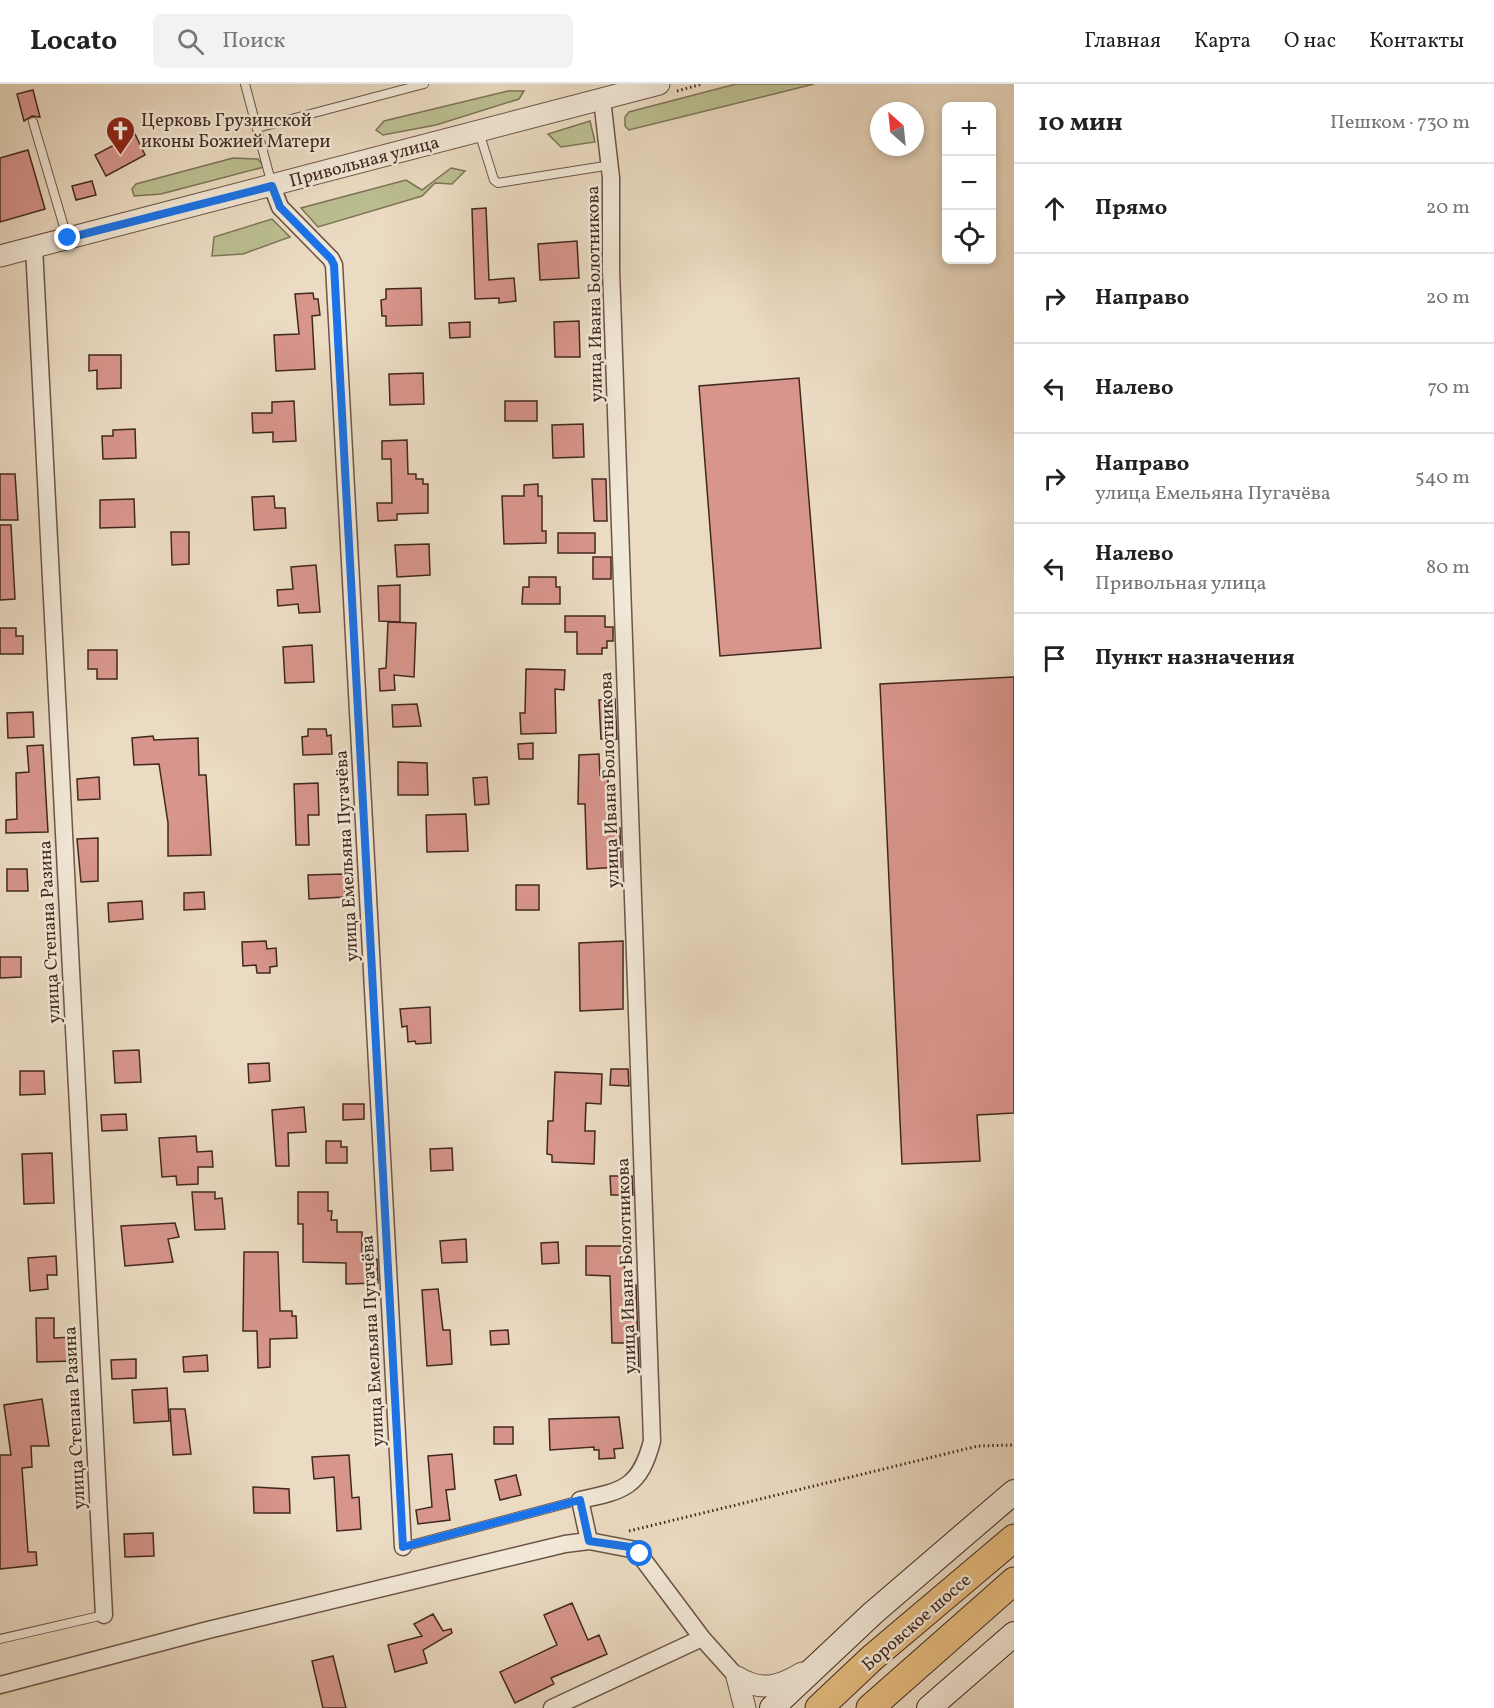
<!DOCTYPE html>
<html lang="ru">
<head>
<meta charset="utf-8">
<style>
  body { margin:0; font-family:Vollkorn,serif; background:#f2f2f2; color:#222 }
  .controls { position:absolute; right:18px; top:18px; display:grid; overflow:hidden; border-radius:9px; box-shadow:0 3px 9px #0003 }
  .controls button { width:54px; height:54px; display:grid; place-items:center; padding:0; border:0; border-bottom:2px solid #e0e0e0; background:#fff; color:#222; font:30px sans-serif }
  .compass { position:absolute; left:870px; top:18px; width:54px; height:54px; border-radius:50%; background:#fff; box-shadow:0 3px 9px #0003; rotate:333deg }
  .stop { position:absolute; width:18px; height:18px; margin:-14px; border:4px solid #1a73e8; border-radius:50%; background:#fff }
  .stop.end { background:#1a73e8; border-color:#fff; box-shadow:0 2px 6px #0008 }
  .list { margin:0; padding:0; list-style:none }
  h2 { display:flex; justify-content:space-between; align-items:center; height:78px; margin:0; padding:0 24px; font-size:26px }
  h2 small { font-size:20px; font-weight:400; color:#767676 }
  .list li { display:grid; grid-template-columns:39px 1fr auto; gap:18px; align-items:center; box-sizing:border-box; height:90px; padding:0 24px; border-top:2px solid #e0e0e0 }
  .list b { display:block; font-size:22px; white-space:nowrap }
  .list p { margin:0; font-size:20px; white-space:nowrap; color:#767676 }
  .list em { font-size:20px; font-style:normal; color:#767676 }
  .icon { flex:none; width:33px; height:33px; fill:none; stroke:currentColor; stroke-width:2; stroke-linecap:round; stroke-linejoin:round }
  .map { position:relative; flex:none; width:1014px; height:1624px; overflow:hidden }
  header { display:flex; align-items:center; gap:36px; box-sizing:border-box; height:84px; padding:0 30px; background:#fff; border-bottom:2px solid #e0e0e0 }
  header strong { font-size:28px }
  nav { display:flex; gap:33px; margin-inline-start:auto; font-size:21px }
  .search { width:420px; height:54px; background:#f2f2f2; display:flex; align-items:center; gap:15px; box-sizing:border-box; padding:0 21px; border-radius:9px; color:#767676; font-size:22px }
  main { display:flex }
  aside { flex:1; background:#fff }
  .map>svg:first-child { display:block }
  .green { fill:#bbbf91; stroke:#7e7458; stroke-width:1.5 }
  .building { fill:#d8958c; stroke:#41281e; stroke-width:1.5 }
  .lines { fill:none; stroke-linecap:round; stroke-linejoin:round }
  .service-casing { stroke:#6c5547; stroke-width:10 }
  .minor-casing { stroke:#6c5547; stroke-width:19 }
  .tertiary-casing { stroke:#6c5547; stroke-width:23 }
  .secondary-casing { stroke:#41281e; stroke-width:26 }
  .primary-casing { stroke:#41281e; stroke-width:29 }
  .path { stroke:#41281e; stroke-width:3; stroke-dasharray:1.5 3; stroke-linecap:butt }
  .service { stroke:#f2e8d7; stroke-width:8 }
  .minor { stroke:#f2e8d7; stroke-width:16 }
  .tertiary { stroke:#f2e8d7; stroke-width:21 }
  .secondary { stroke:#f2e8d7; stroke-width:24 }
  .primary { stroke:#e6be81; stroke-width:27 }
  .route { stroke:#1a73e8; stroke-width:8 }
  .labels { text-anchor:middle; stroke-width:5; stroke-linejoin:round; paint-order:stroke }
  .poi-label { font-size:18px; fill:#41281e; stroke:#f2e8d7; text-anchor:start }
  .street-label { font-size:18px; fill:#41281e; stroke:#f2e8d7 }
</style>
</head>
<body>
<header>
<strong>Locato</strong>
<div class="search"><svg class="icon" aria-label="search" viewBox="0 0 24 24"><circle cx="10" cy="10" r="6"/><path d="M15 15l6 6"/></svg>Поиск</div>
<nav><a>Главная</a><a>Карта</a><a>О нас</a><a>Контакты</a></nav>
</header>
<main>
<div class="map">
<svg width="1014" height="1624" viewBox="0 0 1014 1624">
  <rect width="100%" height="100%" fill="#ebdbc2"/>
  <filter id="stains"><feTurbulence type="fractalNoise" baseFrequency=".00333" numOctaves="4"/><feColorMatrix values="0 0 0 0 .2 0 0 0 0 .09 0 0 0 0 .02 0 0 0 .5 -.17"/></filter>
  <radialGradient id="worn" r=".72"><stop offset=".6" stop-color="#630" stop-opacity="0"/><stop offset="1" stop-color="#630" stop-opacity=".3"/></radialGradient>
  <!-- green -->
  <path class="green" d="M736,0H814L629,46L625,42V33L629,28Z
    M508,7H524L519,15L436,41L383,51L376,46L384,37Z
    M590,37L595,58L561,63L548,50Z
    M233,74L258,75L264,83L161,110L134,112L132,105L136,100Z
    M451,84L465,87L452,100L435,99L422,112L318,143L301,124L406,96L422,106Z
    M272,135L290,153L243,170L212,172L214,153Z"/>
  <!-- building -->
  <path class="building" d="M33,6L40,33L32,32L24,37L17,10Z
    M135,50L145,71L106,92L95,71Z
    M28,66L45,125L0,138V74Z
    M92,97L96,111L76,116L72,102Z
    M486,124L489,196L514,194L516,217L499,219V214L475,215L472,125Z
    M577,157L579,194L540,196L538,160Z
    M421,204L422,241L386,242V232H382L381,216L386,215V205Z
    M313,209L314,215H318L320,231L312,232L315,285L276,287L274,251L299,250L295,210Z
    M579,237L580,273H555L554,238Z
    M470,238V253L450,254L449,239Z
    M89,271H121V304L97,305V286L89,287Z
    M423,289L424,320L390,321L389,290Z
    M799,294L821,564L720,572L699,302Z
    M294,317L296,357L273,358V348L253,349L252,329H272V318Z
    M505,317H537V337H505Z
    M583,340L584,373L553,374L552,341Z
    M135,345L136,374L103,375L102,352H113V346Z
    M407,356L408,390H416V395H423V400H428V429L397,430V436L378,437L377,419H392L391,375H382V357Z
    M0,390H15L18,436H0Z
    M592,395H606L607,437H594Z
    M538,400V412H542V447H546V459L504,460L502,412H524V401Z
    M274,412L275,424H285L286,444L254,446L252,413Z
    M134,415L135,443L100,444V416Z
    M0,441H11L15,515L0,516Z
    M171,448H189V480L172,481Z
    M558,449H595V469H558Z
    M429,460L430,491L397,493L395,461Z
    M593,473H611V495H593Z
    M316,481L320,528L299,529L298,520L278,522L277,506L293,505L291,483Z
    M529,493H556V503H560V520H522L523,503H529Z
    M400,501V538L379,537L378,502Z
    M565,532H605V543H613V557H607V564H602V570H577V548H565Z
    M388,538L416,539L414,593L394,591L395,606L380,607L379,585L386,584Z
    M0,544H16V552H23V570H0Z
    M312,561L314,598L285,599L283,563Z
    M88,566H117V595H97V585H88Z
    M526,585L565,586L564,606L555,605L556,649L521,650L520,629H525Z
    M1014,593V1029L977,1031L980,1077L902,1080L880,600Z
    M615,615L617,655H601L599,616Z
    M417,620L421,642L393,643L392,621Z
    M33,628L34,653L8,654L7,629Z
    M308,645H326L327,652L331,651L332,670L303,671L302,653L308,652Z
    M153,652L154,656L198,654L199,691H206L211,771L168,772V739L159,680L134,681L132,654Z
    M533,659V675H519L518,660Z
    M43,661L48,748L6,749V736L17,735L16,689L29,688L27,662Z
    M599,670L600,691H608V705H614L616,744H620L621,783L587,785L585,720H578L579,671Z
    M398,678L427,679L428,711H398Z
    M99,693L100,715L78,716L77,695Z
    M487,693L489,720L475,721L473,694Z
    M318,699L319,731H308L309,761H296L294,700Z
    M466,730L468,767L427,768L426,731Z
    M98,754V797L81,798L77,755Z
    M7,785H27L28,807H7Z
    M344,790L345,813L309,815L308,791Z
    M516,801H539V826H516Z
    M204,808L205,825L184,826V809Z
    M142,817L143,835L109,838L108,819Z
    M266,857L267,865L276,864L277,882L270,883V889H257L256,881L243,882L242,858Z
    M623,857V925L580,927L579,859Z
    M0,873H21V893L0,894Z
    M430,923L431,959L416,960L415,957L408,958L407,942L402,943L400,925Z
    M139,966L141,998L115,999L113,967Z
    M269,979L270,997L249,999L248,980Z
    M611,985H628L629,1002L610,1001Z
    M20,987H44L45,1010L20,1011Z
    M555,988L602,990L601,1020L586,1019L585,1047H595L594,1080L552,1078V1071L547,1070L548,1037H553Z
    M343,1020H364V1035L343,1036Z
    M304,1023L306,1048L288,1049L289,1082H276L272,1026Z
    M126,1030L127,1046L102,1047L101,1031Z
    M196,1052L197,1068L212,1067L213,1083H198V1100L177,1101L176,1092L162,1093L159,1054Z
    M326,1057H341V1063H347V1079H326Z
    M452,1064L453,1086L431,1087L430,1065Z
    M52,1069L54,1119L24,1120L22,1070Z
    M610,1092H632L633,1111H611Z
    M192,1108H215V1115L222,1114L225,1145L195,1146Z
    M298,1108H328V1127H332L331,1136H337V1148H362V1176L377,1175L378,1199L346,1200V1179L303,1178V1140H298Z
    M175,1139L179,1153L168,1155L173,1178L125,1182L121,1142Z
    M466,1155L467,1178L442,1179L440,1157Z
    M558,1158L559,1179L542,1180L541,1159Z
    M586,1162H625L624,1202L636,1201L639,1288H631L630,1259H612L610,1192L586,1191Z
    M244,1168H278L280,1227H292V1232H296L297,1254L270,1255V1283L258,1284L257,1247H243Z
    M56,1172L57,1191H47L48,1205L30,1207L28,1174Z
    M438,1205L443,1246H450L452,1280L427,1282L422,1206Z
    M36,1234H54V1254L73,1253L74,1277L37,1278Z
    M508,1246L509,1260L491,1261L490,1247Z
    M207,1271L208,1287L184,1288L183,1273Z
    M136,1275V1294L112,1295L111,1276Z
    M167,1304L169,1337L134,1339L132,1306Z
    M42,1315L49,1362H31L32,1383L22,1384L28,1468H36L37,1481L0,1485V1371H11L4,1321Z
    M170,1325H185L191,1370L173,1371Z
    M619,1333L623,1364L614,1365L615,1374L599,1375V1366H594V1363L550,1366L549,1335Z
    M494,1343H513V1360H494Z
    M452,1370L455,1405L446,1406L450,1436L418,1440L416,1426L432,1423L428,1372Z
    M349,1371L352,1414L359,1413L361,1445L337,1447L334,1393L314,1395L312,1373Z
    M516,1391L521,1411L500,1416L495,1396Z
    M253,1403L289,1405L290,1429H254Z
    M153,1449L154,1472L125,1473L124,1450Z
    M572,1519L588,1556L599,1551L607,1570L551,1594L554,1600L515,1619L500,1588L557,1561L544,1531Z
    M433,1530L443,1547L451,1545L452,1549L423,1566L427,1579L395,1588L388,1561L422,1552L414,1540Z
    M333,1572L346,1624H323L312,1577Z"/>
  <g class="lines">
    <defs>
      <path id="service" d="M245,0L272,101
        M33,38L67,153
        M257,44L424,0
        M479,48L494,96L498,99L611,81
        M403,1463L580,1416
        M0,1555L104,1531"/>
      <path id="minor" d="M272,102L280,123L331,175L334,181L403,1463
        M34,163L104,1531
        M589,1457L580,1416C624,1407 640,1403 652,1357L611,185V94L602,15
        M0,1601L208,1546L565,1460L589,1457L636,1466L702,1554L737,1593
        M552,1624L702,1554"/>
      <path id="tertiary" d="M0,172L659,0
        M737,1593C762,1608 779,1603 802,1589
        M737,1593L745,1624"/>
      <path id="secondary" d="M772,1624L873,1529L1014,1408
        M929,1624L1014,1550"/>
      <path id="primary" d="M819,1624L872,1574L1014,1454
        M870,1624L1014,1497"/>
    </defs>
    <!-- service casing -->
    <use href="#service" class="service-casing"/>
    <!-- minor casing -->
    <use href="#minor" class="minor-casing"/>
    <!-- tertiary casing -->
    <use href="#tertiary" class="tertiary-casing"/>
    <!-- secondary casing -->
    <use href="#secondary" class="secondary-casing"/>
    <!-- primary casing -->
    <use href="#primary" class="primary-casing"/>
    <!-- path -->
    <path class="path" d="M677,7L702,0
      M629,1447L978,1362L1014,1361"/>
    <!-- service -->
    <use href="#service" class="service"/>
    <!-- minor -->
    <use href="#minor" class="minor"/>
    <!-- tertiary -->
    <use href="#tertiary" class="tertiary"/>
    <!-- secondary -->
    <use href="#secondary" class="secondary"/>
    <!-- primary -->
    <use href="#primary" class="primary"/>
  </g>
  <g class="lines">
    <!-- route -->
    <path class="route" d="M68,154L272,102L280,123L331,175L334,181L403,1463L580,1416L589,1457L630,1463L640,1470"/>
  </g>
  <!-- icons -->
  <defs>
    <symbol id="church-pin" viewBox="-11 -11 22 30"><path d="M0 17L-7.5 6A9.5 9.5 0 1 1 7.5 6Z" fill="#8f2418" stroke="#f2e8d7"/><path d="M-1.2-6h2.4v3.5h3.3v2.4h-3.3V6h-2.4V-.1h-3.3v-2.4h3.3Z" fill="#fff"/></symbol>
  </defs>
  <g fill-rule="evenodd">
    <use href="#church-pin" x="104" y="30" width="33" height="45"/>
  </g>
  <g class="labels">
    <!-- poi labels -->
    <g class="poi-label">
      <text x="141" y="42">Церковь Грузинской<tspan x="141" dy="21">иконы Божией Матери</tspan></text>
    </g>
    <!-- street labels -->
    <g class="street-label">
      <text transform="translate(364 77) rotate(-15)" y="6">Привольная улица</text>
      <text transform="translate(594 210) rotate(-91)" y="6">улица Ивана Болотникова</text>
      <text transform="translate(609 696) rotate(-92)" y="6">улица Ивана Болотникова</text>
      <text transform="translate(346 772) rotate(-93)" y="6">улица Емельяна Пугачёва</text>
      <text transform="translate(49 848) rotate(-93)" y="6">улица Степана Разина</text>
      <text transform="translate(626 1182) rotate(-92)" y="6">улица Ивана Болотникова</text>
      <text transform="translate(372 1257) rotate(-93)" y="6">улица Емельяна Пугачёва</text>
      <text transform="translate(74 1334) rotate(-93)" y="6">улица Степана Разина</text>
      <text transform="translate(916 1538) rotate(-41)" y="6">Боровское шоссе</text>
    </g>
  </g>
  <rect width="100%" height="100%" filter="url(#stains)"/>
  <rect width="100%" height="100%" fill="url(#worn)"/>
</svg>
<div class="controls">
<button>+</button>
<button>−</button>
<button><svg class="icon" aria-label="locate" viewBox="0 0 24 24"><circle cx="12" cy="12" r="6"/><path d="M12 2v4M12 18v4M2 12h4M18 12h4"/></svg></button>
</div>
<svg class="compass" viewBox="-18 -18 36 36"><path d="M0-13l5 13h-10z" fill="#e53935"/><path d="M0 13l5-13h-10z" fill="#767676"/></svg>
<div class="stop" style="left:640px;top:1470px"></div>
<div class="stop end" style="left:68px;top:154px"></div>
</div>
<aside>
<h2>10 мин<small>Пешком · 730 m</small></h2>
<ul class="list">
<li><svg class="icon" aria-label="ahead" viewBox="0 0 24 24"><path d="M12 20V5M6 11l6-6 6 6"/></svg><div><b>Прямо</b></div><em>20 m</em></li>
<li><svg class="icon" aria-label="right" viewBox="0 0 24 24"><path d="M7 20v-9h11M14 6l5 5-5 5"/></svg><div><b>Направо</b></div><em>20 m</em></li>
<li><svg class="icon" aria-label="left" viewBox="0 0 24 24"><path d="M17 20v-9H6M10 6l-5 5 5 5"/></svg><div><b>Налево</b></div><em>70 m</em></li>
<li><svg class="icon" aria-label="right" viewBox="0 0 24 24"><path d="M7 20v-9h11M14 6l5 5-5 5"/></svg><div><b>Направо</b><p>улица Емельяна Пугачёва</p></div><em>540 m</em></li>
<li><svg class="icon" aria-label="left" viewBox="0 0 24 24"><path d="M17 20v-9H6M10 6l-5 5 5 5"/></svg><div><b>Налево</b><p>Привольная улица</p></div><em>80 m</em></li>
<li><svg class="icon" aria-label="arrive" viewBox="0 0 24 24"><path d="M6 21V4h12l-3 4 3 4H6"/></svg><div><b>Пункт назначения</b></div></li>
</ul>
</aside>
</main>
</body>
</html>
